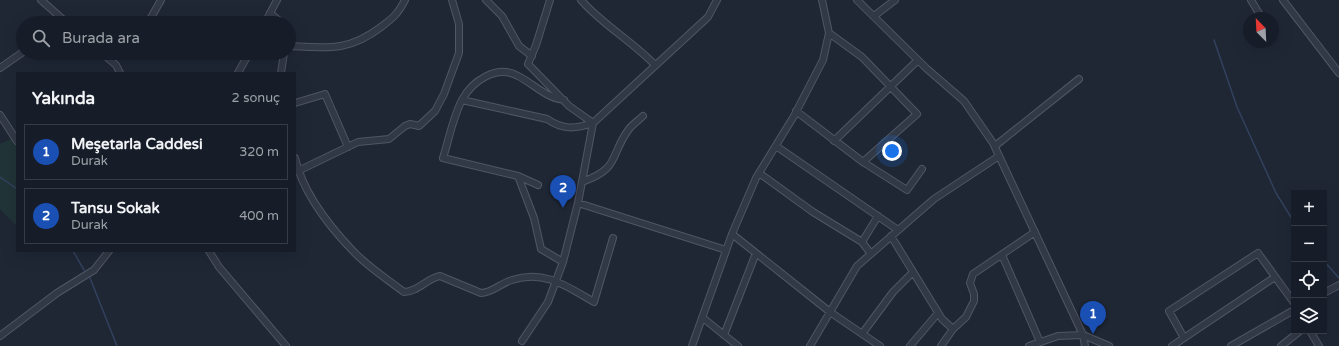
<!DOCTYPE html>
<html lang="tr">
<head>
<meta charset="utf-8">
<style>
  body { margin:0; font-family:"Varela Round",sans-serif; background:#242a34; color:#f1f3f6 }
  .controls { position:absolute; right:12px; bottom:12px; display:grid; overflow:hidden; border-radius:0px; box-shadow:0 4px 16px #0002 }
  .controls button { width:36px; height:36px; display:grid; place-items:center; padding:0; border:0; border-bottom:1px solid #363b45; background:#171d28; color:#f1f3f6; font:20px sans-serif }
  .compass { position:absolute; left:1243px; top:12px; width:36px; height:36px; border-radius:50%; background:#171d28; box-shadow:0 4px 16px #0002; rotate:336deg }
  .you { position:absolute; left:892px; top:151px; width:14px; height:14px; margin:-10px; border:3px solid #fff; border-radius:50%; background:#1a73e8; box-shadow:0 0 0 6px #1a73e833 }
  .badge { display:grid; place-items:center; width:26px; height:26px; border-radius:50%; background:#7ca5f8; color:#fff; font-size:13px; font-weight:700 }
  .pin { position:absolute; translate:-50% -33px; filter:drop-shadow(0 1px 2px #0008) }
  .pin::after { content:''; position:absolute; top:21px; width:14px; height:12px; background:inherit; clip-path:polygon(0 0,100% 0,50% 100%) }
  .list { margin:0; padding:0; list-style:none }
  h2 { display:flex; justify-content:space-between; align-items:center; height:52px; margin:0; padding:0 16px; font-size:17px }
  h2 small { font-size:13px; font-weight:400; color:#9ea2a8 }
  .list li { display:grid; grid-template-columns:26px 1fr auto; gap:12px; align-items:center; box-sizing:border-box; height:56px; margin:0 8px 8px; padding:0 8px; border:1px solid #363b45; border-radius:0px }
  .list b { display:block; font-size:15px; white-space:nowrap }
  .list p { margin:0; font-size:13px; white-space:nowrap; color:#9ea2a8 }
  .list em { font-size:13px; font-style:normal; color:#9ea2a8 }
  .icon { flex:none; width:22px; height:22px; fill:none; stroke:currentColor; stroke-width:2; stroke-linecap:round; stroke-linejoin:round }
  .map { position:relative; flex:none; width:1339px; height:346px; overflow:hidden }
  .search { position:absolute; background:#171d28; box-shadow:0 4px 16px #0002; left:16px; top:16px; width:280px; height:44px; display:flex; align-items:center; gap:10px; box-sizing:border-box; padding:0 14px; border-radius:22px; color:#9ea2a8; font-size:15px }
  .panel { position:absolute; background:#171d28; box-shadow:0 4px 16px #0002; left:16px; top:72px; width:280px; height:180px; border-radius:0px }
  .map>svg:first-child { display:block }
  .green { fill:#213437 }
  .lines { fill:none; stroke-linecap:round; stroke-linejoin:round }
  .stream { stroke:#32415d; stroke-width:1.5 }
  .minor-casing { stroke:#4f5664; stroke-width:8 }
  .minor { stroke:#323946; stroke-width:6 }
</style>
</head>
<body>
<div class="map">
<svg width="1339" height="346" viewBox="0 0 1339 346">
  <rect width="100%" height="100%" fill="#1f2735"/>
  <!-- green -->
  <path class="green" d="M17,136V226L0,209V144Z"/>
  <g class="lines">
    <!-- stream -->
    <path class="stream" d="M1214,40L1237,107L1276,193L1294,222
      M0,177L17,189
      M73,251L84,270
      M1324,261L1339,278
      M90,278L117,346"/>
    <defs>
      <path id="minor" d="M41,0L67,23
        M486,0L502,16L519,46L532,56
        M550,0L536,45L528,64L569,106L593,123
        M581,0C603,25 632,41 655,65
        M857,0L926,68L964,101L993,143L1083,335L1085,346
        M1251,0L1261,17
        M1283,0L1339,73
        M270,13L282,23
        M874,16L895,0
        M148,23L161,0
        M265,23L277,0
        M829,33L862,57L917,114L863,162
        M289,46C327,48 348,52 381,27C393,18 398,14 405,0
        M102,53L116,65L120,73
        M0,68L23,52
        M238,73L249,53
        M281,73L284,53
        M462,100L547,119C563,130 575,129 593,123L708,17L717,0
        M295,103L325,94L348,147
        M796,111L863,162L907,190L922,169
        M0,115L17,141
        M834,141L918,60
        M776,146L898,230
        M995,146L1079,79
        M295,158C303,193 329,226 353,251C368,267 387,279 404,292C418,292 427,278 440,276L481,293C492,293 501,283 512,280C544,269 568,287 594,302L613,238
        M298,171L358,142L389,139L405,126L410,124L419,126L435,111L444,94L459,53V24L452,0
        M759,173L813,212L862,242L871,254
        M518,176L534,218L541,249L563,262
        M582,182C621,168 609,156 629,129C633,124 639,120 643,116
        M538,185L518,176L443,158C449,139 453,117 462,100C472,81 497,64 518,76C534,84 546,98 564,100
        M578,203L726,250
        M732,234L830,312L880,346
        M891,236L942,319L953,329
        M862,242L878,216
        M209,251L219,267L286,346
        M1002,255L1040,342
        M1324,293L1339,285
        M703,318L738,346
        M1310,331L1319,346
        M862,334L893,292L913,272
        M724,335L756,253
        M0,336L57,293L94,270L109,251
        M1184,338L1169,311L1258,253L1294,303
        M522,341L548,302L563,262L578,203L593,123
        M692,346L732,234L756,178L794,116L823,60L829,33L822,0
        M810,346L857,266L934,199L999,156
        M910,346L938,313
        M941,346L953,329L966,317L974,301V294L970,283L973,274L1035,232
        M1029,346L1058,336L1083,335L1109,346
        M1172,346L1275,277
        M1231,346L1294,310
        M1281,346L1300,331"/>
    </defs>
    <!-- minor casing -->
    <use href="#minor" class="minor-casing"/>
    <!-- minor -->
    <use href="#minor" class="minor"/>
  </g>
</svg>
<div class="controls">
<button>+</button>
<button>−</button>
<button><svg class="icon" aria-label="locate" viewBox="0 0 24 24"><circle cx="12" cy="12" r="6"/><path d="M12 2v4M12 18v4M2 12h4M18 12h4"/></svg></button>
<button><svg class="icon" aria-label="layers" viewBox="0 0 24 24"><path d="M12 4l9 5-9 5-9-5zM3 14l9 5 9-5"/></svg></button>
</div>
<svg class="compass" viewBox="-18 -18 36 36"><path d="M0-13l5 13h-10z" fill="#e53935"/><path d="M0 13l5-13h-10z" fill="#9ea2a8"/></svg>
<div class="you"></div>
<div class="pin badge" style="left:1093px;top:334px;background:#1a4fb4">1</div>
<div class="pin badge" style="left:563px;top:208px;background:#1a4fb4">2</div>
<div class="search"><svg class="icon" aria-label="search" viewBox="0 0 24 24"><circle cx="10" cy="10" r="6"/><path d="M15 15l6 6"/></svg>Burada ara</div>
<section class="panel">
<h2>Yakında<small>2 sonuç</small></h2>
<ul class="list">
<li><span class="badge" style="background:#1a4fb4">1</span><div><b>Meşetarla Caddesi</b><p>Durak</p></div><em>320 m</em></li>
<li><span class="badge" style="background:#1a4fb4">2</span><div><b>Tansu Sokak</b><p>Durak</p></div><em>400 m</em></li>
</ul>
</section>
</div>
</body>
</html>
